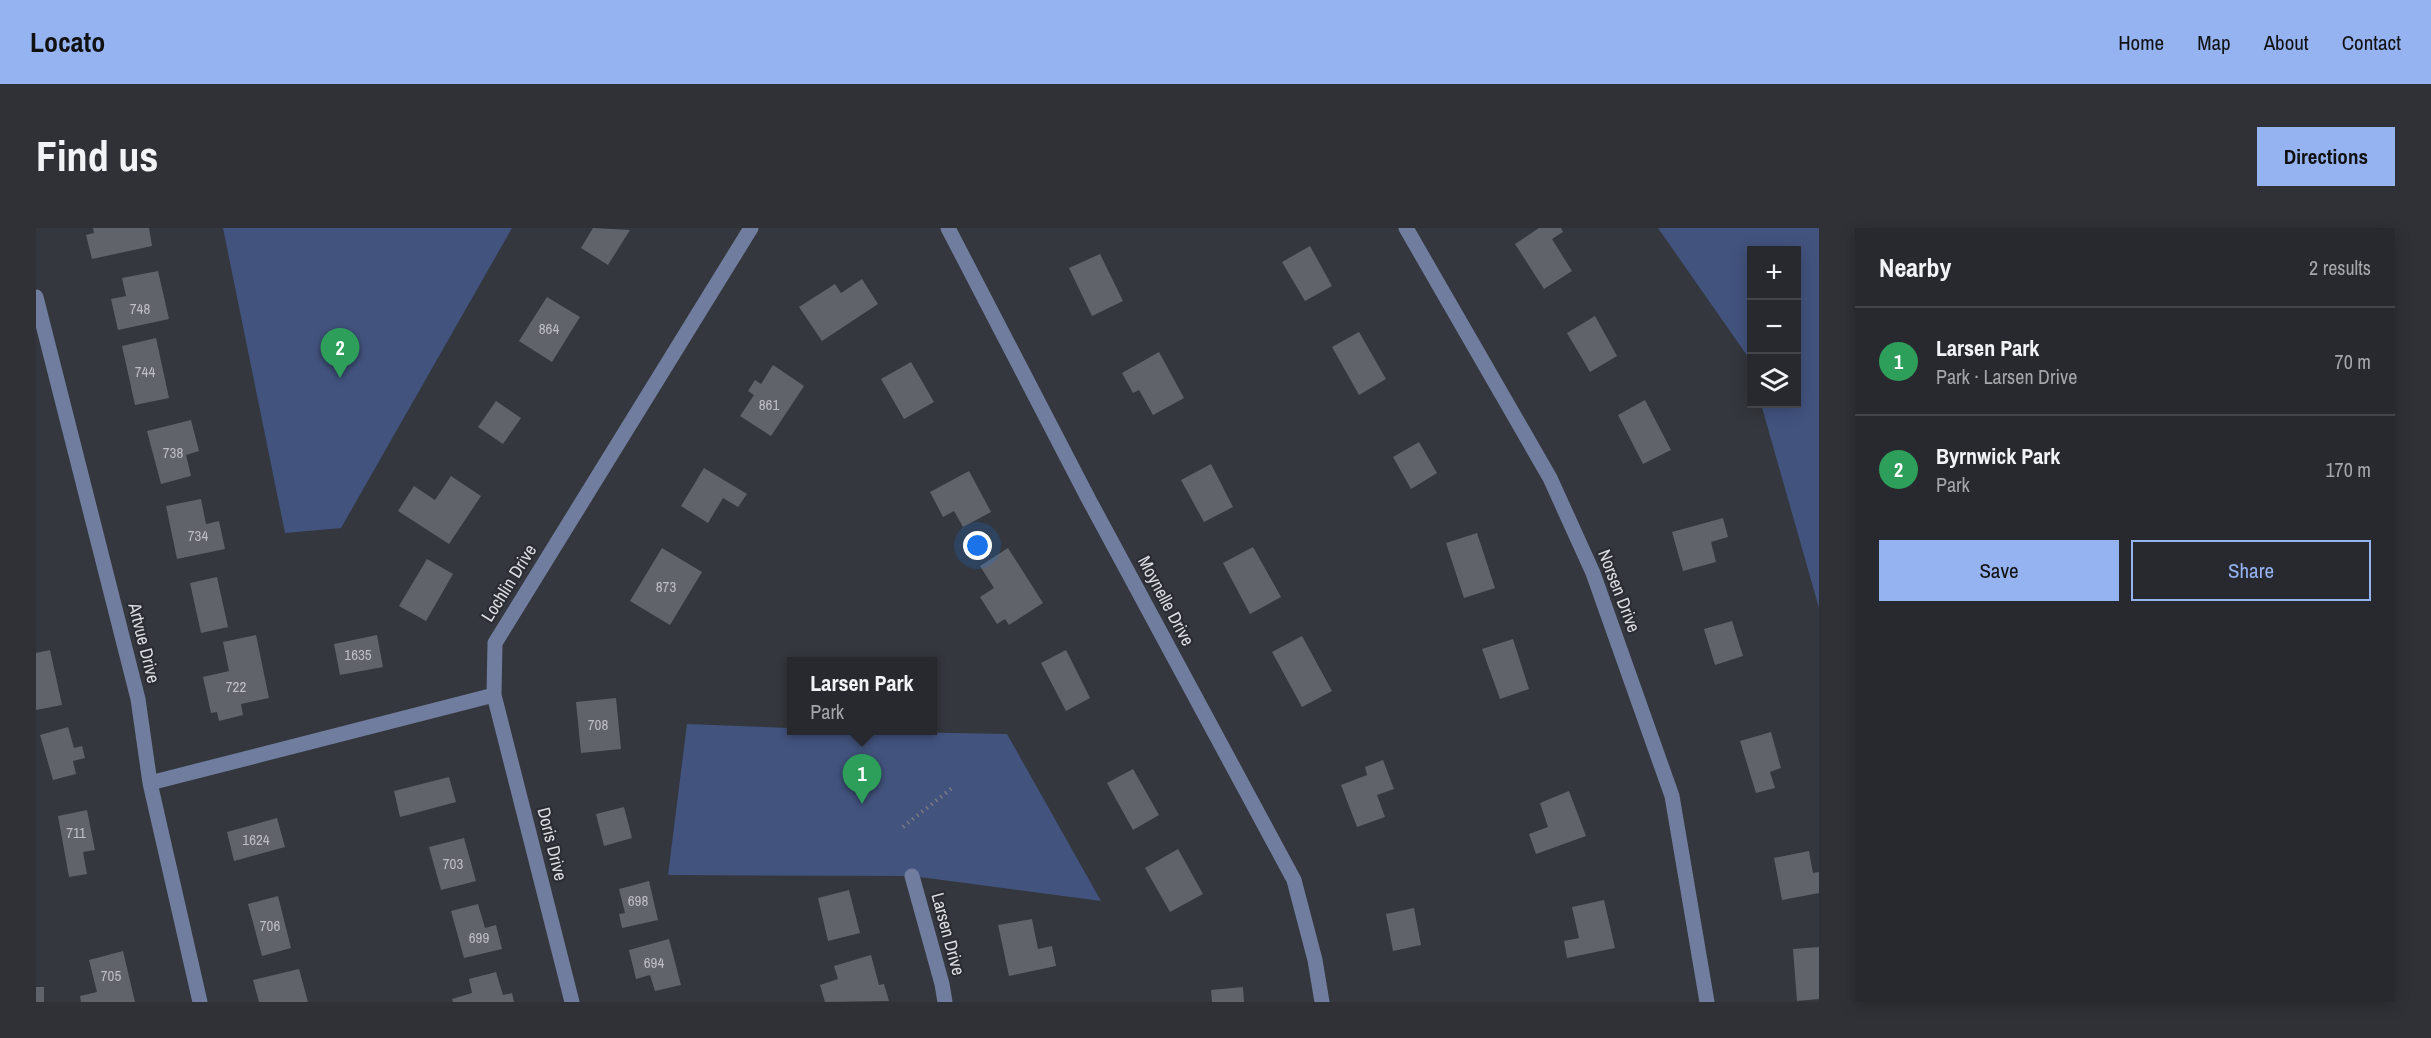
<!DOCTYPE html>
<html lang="en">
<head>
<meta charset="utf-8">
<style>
  body { margin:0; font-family:"Archivo Narrow",sans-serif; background:#2f3136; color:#f1f3f6 }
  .controls { position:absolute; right:18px; top:18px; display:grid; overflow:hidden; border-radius:0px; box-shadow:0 3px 15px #0003 }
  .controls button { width:54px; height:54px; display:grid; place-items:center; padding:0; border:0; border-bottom:2px solid #43454a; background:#27292e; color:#f1f3f6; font:30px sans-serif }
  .you { position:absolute; left:942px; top:318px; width:21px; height:21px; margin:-15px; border:4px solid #fff; border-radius:50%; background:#1a73e8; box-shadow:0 0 0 9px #1a73e833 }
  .badge { display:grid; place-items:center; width:39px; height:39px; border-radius:50%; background:#95b2f1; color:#fff; font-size:20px; font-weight:700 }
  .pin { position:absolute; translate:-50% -50px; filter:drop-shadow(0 2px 3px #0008) }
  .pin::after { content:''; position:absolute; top:32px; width:21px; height:18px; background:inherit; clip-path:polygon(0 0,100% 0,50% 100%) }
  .popup { position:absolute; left:751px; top:429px; width:150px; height:78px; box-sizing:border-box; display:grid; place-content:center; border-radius:0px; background:#27292e; filter:drop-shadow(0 2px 4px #0005); font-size:20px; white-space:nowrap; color:#a4a6aa }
  .popup b { font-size:22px; color:#f1f3f6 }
  .popup::after { content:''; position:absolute; left:50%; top:100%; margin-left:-12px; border:12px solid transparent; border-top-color:#27292e }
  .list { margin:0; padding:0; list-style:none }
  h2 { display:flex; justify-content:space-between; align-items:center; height:78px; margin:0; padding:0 24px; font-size:26px }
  h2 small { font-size:20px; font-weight:400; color:#a4a6aa }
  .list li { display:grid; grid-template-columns:39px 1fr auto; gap:18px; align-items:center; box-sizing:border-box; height:108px; padding:0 24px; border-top:2px solid #43454a }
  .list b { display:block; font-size:22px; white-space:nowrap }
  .list p { margin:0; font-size:20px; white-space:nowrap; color:#a4a6aa }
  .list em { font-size:20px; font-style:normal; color:#a4a6aa }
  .actions { display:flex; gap:12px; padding:18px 24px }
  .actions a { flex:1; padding:14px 0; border:2px solid #95b2f1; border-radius:0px; text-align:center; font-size:21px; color:#95b2f1 }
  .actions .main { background:#95b2f1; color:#111 }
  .icon { flex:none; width:33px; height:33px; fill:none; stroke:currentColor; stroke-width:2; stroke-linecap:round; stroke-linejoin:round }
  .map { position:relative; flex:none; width:1783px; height:774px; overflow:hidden; border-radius:0px }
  header { display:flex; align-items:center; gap:36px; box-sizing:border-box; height:84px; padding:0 30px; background:#95b2f1; color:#111 }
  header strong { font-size:28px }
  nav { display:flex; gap:33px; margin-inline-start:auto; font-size:21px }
  .intro { display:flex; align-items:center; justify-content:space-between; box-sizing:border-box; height:144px; padding:0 36px }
  h1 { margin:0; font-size:42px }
  .button { padding:15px 27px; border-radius:0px; background:#95b2f1; color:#111; font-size:21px; font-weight:700 }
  main { display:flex; gap:36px; padding:0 36px }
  aside { flex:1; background:#27292e; border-radius:0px; box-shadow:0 3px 15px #0003 }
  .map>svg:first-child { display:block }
  .green { fill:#42537e }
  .building { fill:#60636a }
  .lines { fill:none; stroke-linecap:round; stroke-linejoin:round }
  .path { stroke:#787b80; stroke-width:4; stroke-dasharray:1.5 4.5; stroke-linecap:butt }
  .minor { stroke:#707d9e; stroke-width:15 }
  .labels { text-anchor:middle; stroke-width:4.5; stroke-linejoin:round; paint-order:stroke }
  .number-label { font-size:15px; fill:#bcbec3 }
  .street-label { font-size:18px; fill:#dbdde1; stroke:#2a2d33 }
</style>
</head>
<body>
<header>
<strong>Locato</strong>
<nav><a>Home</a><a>Map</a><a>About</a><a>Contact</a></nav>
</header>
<div class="intro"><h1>Find us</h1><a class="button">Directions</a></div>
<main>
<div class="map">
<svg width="1783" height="774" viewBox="0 0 1783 774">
  <rect width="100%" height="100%" fill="#34373d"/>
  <!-- green -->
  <path class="green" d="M187,0H476L305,300L249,305Z
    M1622,0H1783V380L1725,176H1760V22H1716L1715,144L1710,126Z
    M651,496L755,500L756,502L971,506L1065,673L876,648L632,647Z"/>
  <!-- building -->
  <path class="building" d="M57,0H113L116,18L56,31L50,7L58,5Z
    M557,0L594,2L572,37L545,20Z
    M1503,0H1525L1527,4L1516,11L1536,43L1508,61L1479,16Z
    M1274,18L1296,58L1269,73L1246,34Z
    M1064,26L1087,73L1056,88L1033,40Z
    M122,43L133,91L82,102L75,71L90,68L86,50Z
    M826,51L842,76L786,113L763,79L799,56L805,65Z
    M511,69L544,89L516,134L483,113Z
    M1559,88L1581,128L1554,144L1531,105Z
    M1323,104L1350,151L1323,167L1296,119Z
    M120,110L133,170L99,177L86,118Z
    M1123,124L1148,170L1117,187L1103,162L1097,165L1086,145Z
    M875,134L898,174L868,191L845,151Z
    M737,137L768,158L735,208L704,188L718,167L712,163L719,152L725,156Z
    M1609,172L1635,222L1607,236L1582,187Z
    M460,173L485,190L467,216L442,199Z
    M155,192L163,223L150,227L155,248L125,256L111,203Z
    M1383,214L1401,245L1375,261L1357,229Z
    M1175,236L1197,279L1168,294L1145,252Z
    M668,240L711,266L702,279L687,270L672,295L645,278Z
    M933,243L955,284L927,299L918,283L907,289L894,264Z
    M415,248L445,268L413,316L362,283L378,258L399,272Z
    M165,271L170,296L183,293L189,321L141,331L130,278Z
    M1687,290L1692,309L1675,314L1680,334L1647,343L1636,304Z
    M1441,305L1459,360L1428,370L1410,315Z
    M1217,319L1245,369L1214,386L1187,335Z
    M626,320L666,344L634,397L594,373Z
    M972,320L1007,375L973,397L969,391L961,396L944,369L958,360L944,338Z
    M391,331L417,346L390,393L363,378Z
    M181,349L192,399L165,405L154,355Z
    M1696,393L1707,428L1679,437L1668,401Z
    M220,407L233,470L205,476L207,487L183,493L181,484L175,485L167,449L193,443L187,414Z
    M341,407L347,439L304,447L298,416Z
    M1266,408L1296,463L1266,479L1236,424Z
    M1477,411L1493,461L1464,471L1446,421Z
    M14,422L26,477L0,482V425Z
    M1030,422L1054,470L1030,483L1005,435Z
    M580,470L585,521L545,525L540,474Z
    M32,499L38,520L46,518L49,530L37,533L40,546L17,552L4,507Z
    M1735,504L1745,540L1734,544L1739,560L1720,565L1704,513Z
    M1347,532L1358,561L1341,567L1349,589L1321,599L1305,557L1331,547L1329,539Z
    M1097,541L1123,587L1097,602L1071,555Z
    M413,549L420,574L364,589L358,563Z
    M1533,563L1550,608L1500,626L1493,606L1512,599L1504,575Z
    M588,579L596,610L568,618L560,586Z
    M51,582L59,622L47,624L51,646L33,649L22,588Z
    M241,590L249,619L198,633L191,604Z
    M428,610L440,653L405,662L393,619Z
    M1142,621L1167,666L1134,684L1109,640Z
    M1773,623L1777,645L1783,644V665L1746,672L1738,630Z
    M613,653L622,692L586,700L583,686L589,685L583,661Z
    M813,662L824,705L792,713L782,670Z
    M242,668L255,720L226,728L212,676Z
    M1568,672L1579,720L1531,730L1528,713L1543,710L1536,679Z
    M442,676L449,700L460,697L466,721L428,730L415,683Z
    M1378,680L1385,717L1357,723L1350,686Z
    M996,691L1002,721L1016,718L1020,738L973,748L962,697Z
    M633,711L645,757L619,763L614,747L600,751L593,722Z
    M1783,719V771L1761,773L1757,721Z
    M87,723L99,774H45L44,768L61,764L53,732Z
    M835,727L843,757L848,756L853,773L789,774L784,757L802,751L798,738Z
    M263,741L272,774H223L217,752Z
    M460,744L467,767L476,765L478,774H417L416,771L436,765L433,751Z
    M0,759H8V774H0Z
    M1207,759L1208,774H1176L1175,762Z"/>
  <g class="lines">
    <!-- path -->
    <path class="path" d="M867,599L916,560"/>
    <!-- minor -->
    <path class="minor" d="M912,0L1052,270L1258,652L1279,732L1286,774
      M1370,0L1514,250L1557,345L1636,568L1671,774
      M0,69L102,471L114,555L164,774
      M458,467L536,774
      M114,555L458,467L459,415L715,0
      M876,648L906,756L909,774"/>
  </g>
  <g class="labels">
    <!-- number labels -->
    <g class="number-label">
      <text x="104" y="86">748</text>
      <text x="513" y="106">864</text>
      <text x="109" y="149">744</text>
      <text x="733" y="182">861</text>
      <text x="137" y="230">738</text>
      <text x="162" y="313">734</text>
      <text x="630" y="364">873</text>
      <text x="322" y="432">1635</text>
      <text x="200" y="464">722</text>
      <text x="562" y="502">708</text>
      <text x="40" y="610">711</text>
      <text x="220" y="617">1624</text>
      <text x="417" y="641">703</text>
      <text x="602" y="678">698</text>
      <text x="234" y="703">706</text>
      <text x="443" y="715">699</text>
      <text x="618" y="740">694</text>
      <text x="75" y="753">705</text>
    </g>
    <!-- street labels -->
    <g class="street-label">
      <text transform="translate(473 355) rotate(-58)" y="6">Lochlin Drive</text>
      <text transform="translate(1583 363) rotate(69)" y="6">Norsen Drive</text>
      <text transform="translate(1130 373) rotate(62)" y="6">Moynelle Drive</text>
      <text transform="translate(108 415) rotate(76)" y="6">Artvue Drive</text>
      <text transform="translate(516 616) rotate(76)" y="6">Doris Drive</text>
      <text transform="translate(912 706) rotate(75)" y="6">Larsen Drive</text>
    </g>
  </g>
</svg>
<div class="controls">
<button>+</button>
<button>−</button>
<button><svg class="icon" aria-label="layers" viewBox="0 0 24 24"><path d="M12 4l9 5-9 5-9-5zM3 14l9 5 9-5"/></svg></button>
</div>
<div class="you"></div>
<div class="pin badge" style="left:826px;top:576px;background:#2e9e5b">1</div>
<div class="popup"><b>Larsen Park</b>Park</div>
<div class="pin badge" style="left:304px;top:150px;background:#2e9e5b">2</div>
</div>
<aside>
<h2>Nearby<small>2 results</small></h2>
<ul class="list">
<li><span class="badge" style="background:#2e9e5b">1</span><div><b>Larsen Park</b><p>Park · Larsen Drive</p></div><em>70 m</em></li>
<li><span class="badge" style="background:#2e9e5b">2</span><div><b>Byrnwick Park</b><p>Park</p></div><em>170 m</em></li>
</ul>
<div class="actions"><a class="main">Save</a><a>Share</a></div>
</aside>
</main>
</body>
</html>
